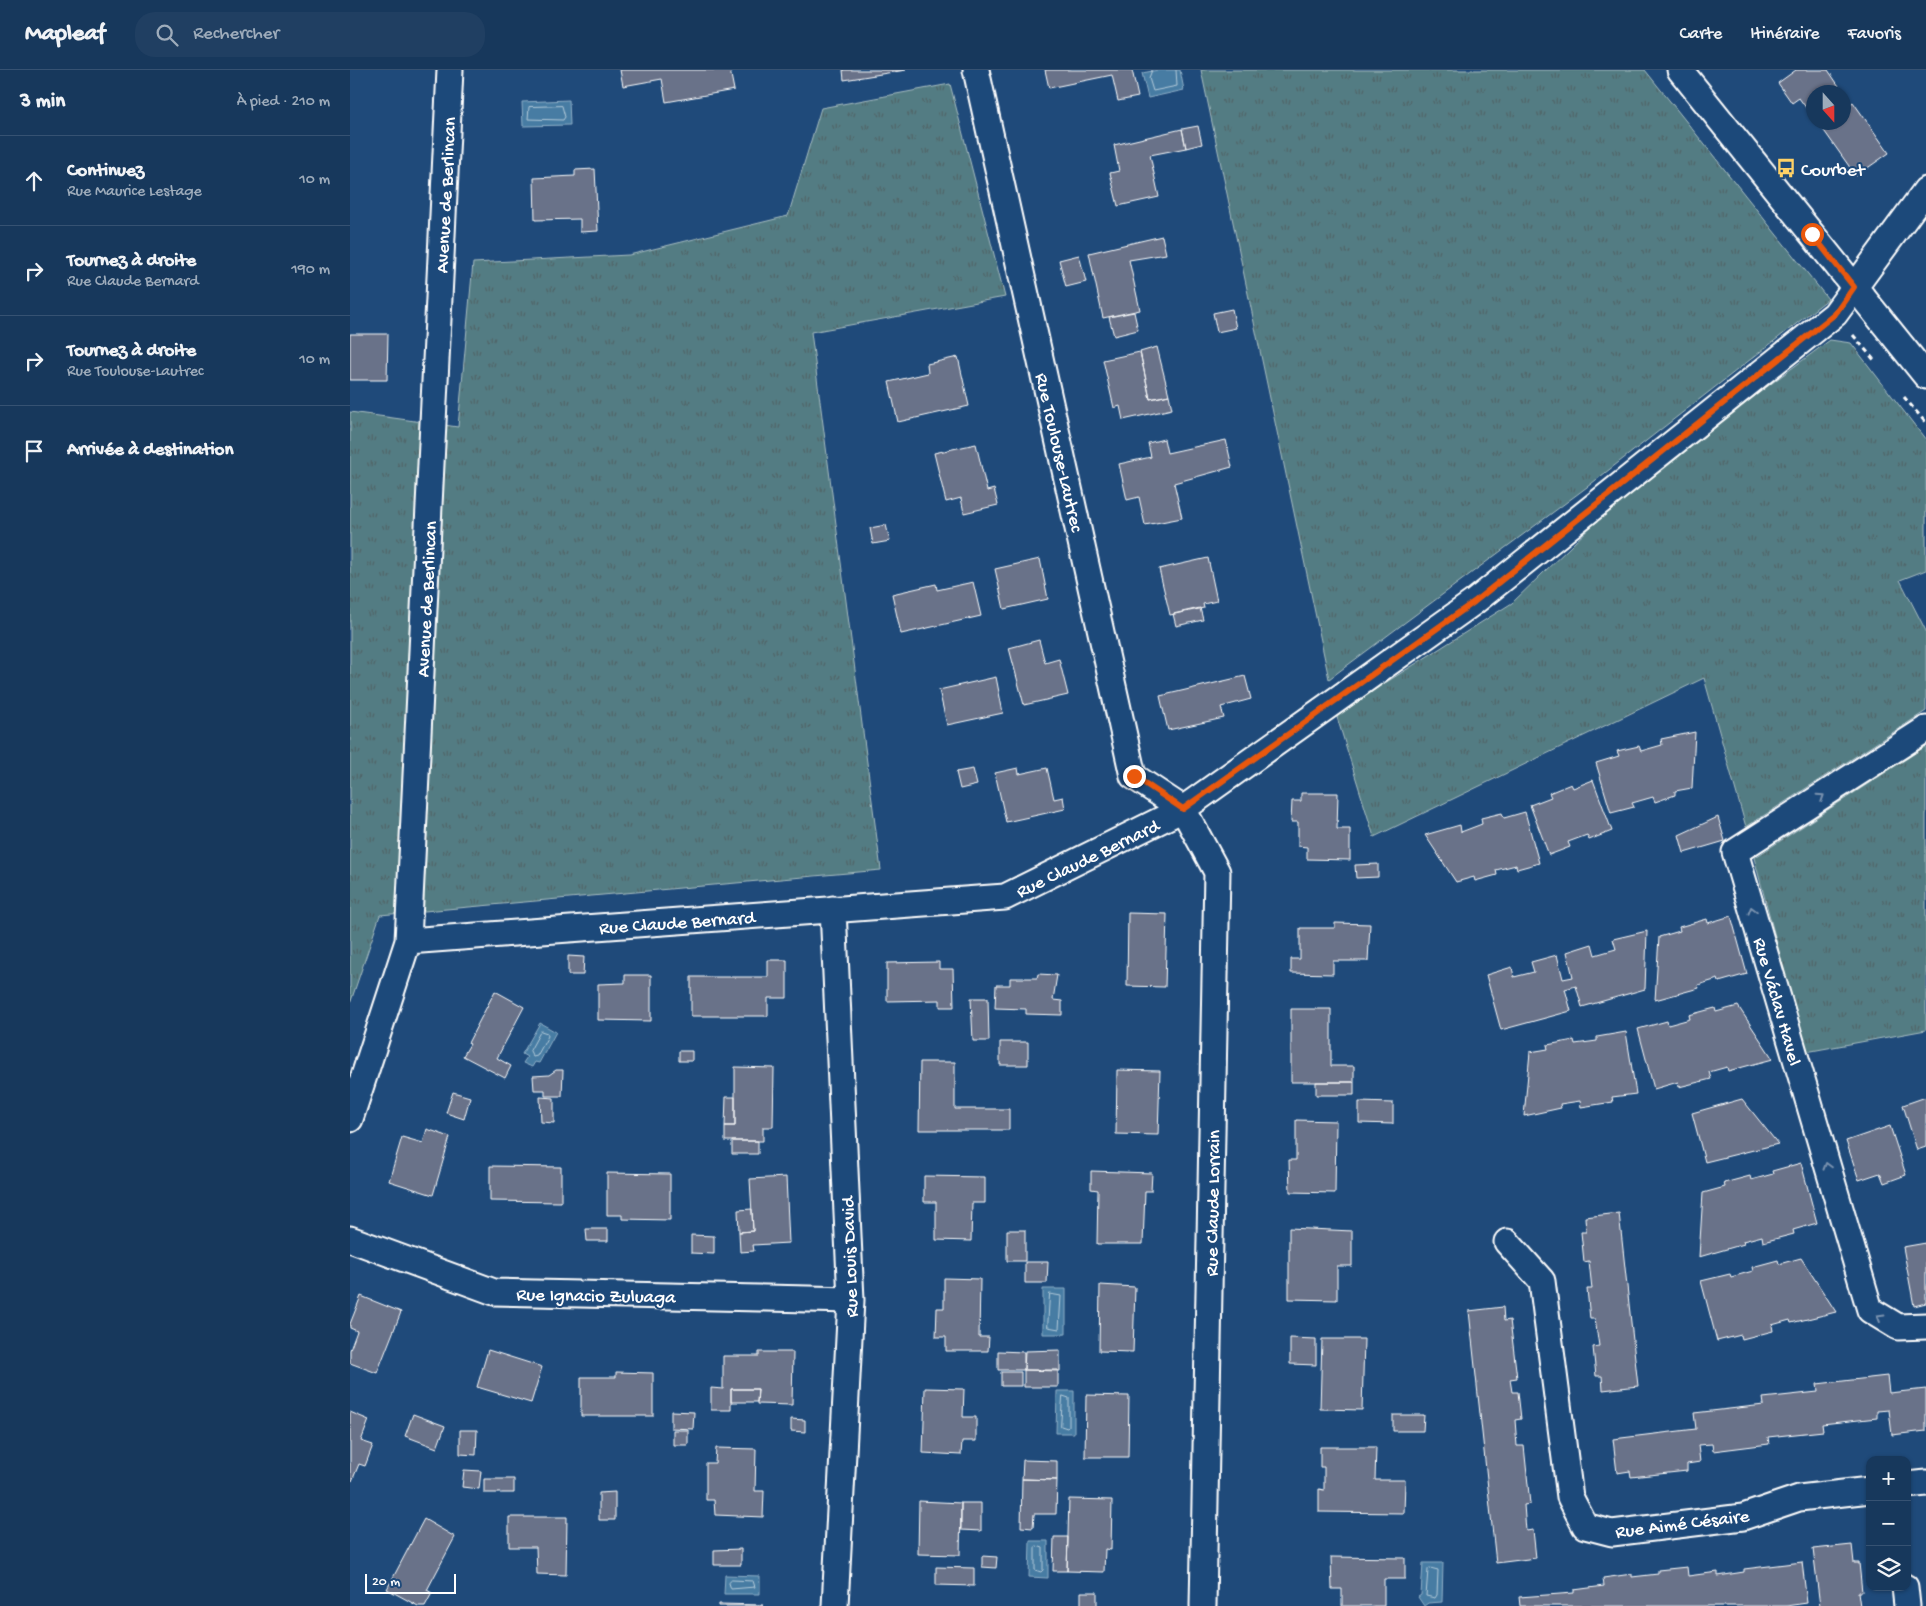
<!DOCTYPE html>
<html lang="fr">
<head>
<meta charset="utf-8">
<style>
  body { margin:0; font-family:"Gochi Hand",sans-serif; background:#203f62; color:#f1f3f6 }
  .controls { position:absolute; right:15px; bottom:15px; display:grid; overflow:hidden; border-radius:10px; box-shadow:0 1px 4px #0004 }
  .controls button { width:45px; height:45px; display:grid; place-items:center; padding:0; border:0; border-bottom:1px solid #365272; background:#17385c; color:#f1f3f6; font:25px sans-serif }
  .compass { position:absolute; left:1456px; top:15px; width:45px; height:45px; border-radius:50%; background:#17385c; box-shadow:0 1px 4px #0004; rotate:159deg }
  .scale { position:absolute; left:15px; bottom:12px; width:91px; box-sizing:border-box; padding-left:5px; border:2px solid #fff; border-top:0; font-size:14px; line-height:18px; white-space:nowrap; color:#fff; -webkit-text-stroke:4px #1f4a7a; paint-order:stroke }
  .stop { position:absolute; width:15px; height:15px; margin:-11px; border:4px solid #ea580c; border-radius:50%; background:#fff }
  .stop.end { background:#ea580c; border-color:#fff; box-shadow:0 1px 5px #0008 }
  .list { margin:0; padding:0; list-style:none }
  h2 { display:flex; justify-content:space-between; align-items:center; height:65px; margin:0; padding:0 20px; font-size:21px }
  h2 small { font-size:16px; font-weight:400; color:#9eacbb }
  .list li { display:grid; grid-template-columns:32px 1fr auto; gap:15px; align-items:center; box-sizing:border-box; height:90px; padding:0 20px; border-top:1px solid #365272 }
  .list b { display:block; font-size:19px; white-space:nowrap }
  .list p { margin:0; font-size:16px; white-space:nowrap; color:#9eacbb }
  .list em { font-size:16px; font-style:normal; color:#9eacbb }
  .icon { flex:none; width:28px; height:28px; fill:none; stroke:currentColor; stroke-width:2; stroke-linecap:round; stroke-linejoin:round }
  .map { position:relative; flex:none; width:1576px; height:1536px; overflow:hidden }
  header { display:flex; align-items:center; gap:30px; box-sizing:border-box; height:70px; padding:0 25px; background:#17385c; border-bottom:1px solid #365272 }
  header strong { font-size:24px }
  nav { display:flex; gap:28px; margin-inline-start:auto; font-size:18px }
  .search { width:350px; height:45px; background:#203f62; display:flex; align-items:center; gap:12px; box-sizing:border-box; padding:0 18px; border-radius:20px; color:#9eacbb; font-size:19px }
  main { display:flex }
  aside { flex:1; background:#17385c }
  .map>svg:first-child { display:block }
  .grass { fill:url(#grass-tufts); stroke:#a9bec1 }
  .water { fill:#467ca3; stroke:#90b0c8 }
  .lines { fill:none; stroke-linecap:round; stroke-linejoin:round }
  .shore { stroke:#b5cbda; stroke-width:1 }
  .building { fill:#697289; stroke:#fff }
  .street-casing { stroke:#fff; stroke-width:29 }
  .path { stroke:#fff; stroke-width:3; stroke-dasharray:5 4; stroke-linecap:butt }
  .street { stroke:#1f4a7a; stroke-width:25 }
  .oneway { stroke:#7992af }
  .route { stroke:#ea580c; stroke-width:6 }
  .labels { text-anchor:middle; stroke-width:4; stroke-linejoin:round; paint-order:stroke }
  .poi-label { font-size:19px; fill:#fff; stroke:#1f4a7a; text-anchor:start }
  .street-label { font-size:19px; fill:#fff; stroke:#1f4a7a }
</style>
</head>
<body>
<header>
<strong>Mapleaf</strong>
<div class="search"><svg class="icon" aria-label="search" viewBox="0 0 24 24"><circle cx="10" cy="10" r="6"/><path d="M15 15l6 6"/></svg>Rechercher</div>
<nav><a>Carte</a><a>Itinéraire</a><a>Favoris</a></nav>
</header>
<main>
<aside>
<h2>3 min<small>À pied · 210 m</small></h2>
<ul class="list">
<li><svg class="icon" aria-label="ahead" viewBox="0 0 24 24"><path d="M12 20V5M6 11l6-6 6 6"/></svg><div><b>Continuez</b><p>Rue Maurice Lestage</p></div><em>10 m</em></li>
<li><svg class="icon" aria-label="right" viewBox="0 0 24 24"><path d="M7 20v-9h11M14 6l5 5-5 5"/></svg><div><b>Tournez à droite</b><p>Rue Claude Bernard</p></div><em>190 m</em></li>
<li><svg class="icon" aria-label="right" viewBox="0 0 24 24"><path d="M7 20v-9h11M14 6l5 5-5 5"/></svg><div><b>Tournez à droite</b><p>Rue Toulouse-Lautrec</p></div><em>10 m</em></li>
<li><svg class="icon" aria-label="arrive" viewBox="0 0 24 24"><path d="M6 21V4h12l-3 4 3 4H6"/></svg><div><b>Arrivée à destination</b></div></li>
</ul>
</aside>
<div class="map">
<svg width="1576" height="1536" viewBox="0 0 1576 1536">
  <defs>
    <pattern id="grass-tufts" width="24" height="20" patternUnits="userSpaceOnUse" patternTransform="scale(1.25)"><rect width="24" height="20" fill="#537c83"/><path d="M3 7l-1-3M5 7V3M7 7l1-3M15 17l-1-3M17 17v-4M19 17l1-3" fill="none" stroke="#506468"/></pattern>
  </defs>
  <rect width="100%" height="100%" fill="#1f4a7a"/>
  <filter id="ink" filterUnits="userSpaceOnUse"><feTurbulence type="fractalNoise" baseFrequency=".02" numOctaves="2"/><feDisplacementMap in="SourceGraphic" scale="10" xChannelSelector="R" yChannelSelector="G"/><feConvolveMatrix kernelMatrix="1 2 1 2 8 2 1 2 1" color-interpolation-filters="sRGB"/></filter>
  <g filter="url(#ink)">
    <!-- grass -->
    <path class="grass" d="M851,0H1295L1478,229L1237,417L979,609Z
      M600,14L655,227L461,262L531,800L30,845L0,934V342L108,357L123,193L279,185L438,146L471,38Z
      M1480,270L1501,273L1576,370V500L1550,510L1576,561V641L1396,757L1354,608L1024,767L986,644L1162,533L1282,417Z
      M1576,676V960L1456,982L1404,788Z"/>
    <!-- water -->
    <path class="water" d="M808,0H830L834,20L798,28L792,3Z
      M219,30L220,55L173,56L172,32Z
      M190,953L206,962L189,993L185,992L182,997L173,993L177,987L172,984Z
      M693,1219H716V1264H693Z
      M707,1321H724V1363H706Z
      M680,1471H698V1508L679,1507Z
      M1073,1493H1093L1092,1532L1078,1533L1074,1536L1068,1527L1071,1525Z
      M375,1505L410,1506V1524H374Z"/>
    <g class="lines">
      <!-- shore -->
      <path class="shore" d="M802,0L799,8L803,21L827,16L826,0
        M212,36L215,47L213,50L178,49L179,37Z
        M191,961L197,963L198,966L187,986L183,987L180,981Z
        M700,1224L711,1226L709,1259L698,1257Z
        M713,1326L719,1328V1356L717,1358L711,1356Z
        M687,1476L693,1478V1500L691,1502L685,1500V1478Z
        M1080,1498L1088,1500L1087,1525L1085,1528L1076,1526L1078,1500Z
        M382,1510L403,1511L405,1517L381,1519L379,1513Z"/>
    </g>
    <!-- building -->
    <path class="building" d="M270,0H380L384,20L316,32L312,9L273,16Z
      M493,0H556L494,10Z
      M695,0H782L788,27L768,31L762,5L699,18Z
      M1446,0H1478L1493,22H1464V36L1457,39L1449,28L1442,33L1428,13Z
      M1503,32L1539,83L1506,106L1470,55L1474,52H1494V38Z
      M848,56L852,74L836,78L832,59Z
      M832,59L836,78L800,85L809,127L768,136L760,103L769,101L764,75Z
      M245,99L248,161L230,162V149L185,150L184,108L225,106V100Z
      M812,166L816,184L779,190L790,240L753,248L739,183Z
      M729,185L736,212L716,217L709,190Z
      M882,239L886,258L867,262L863,243Z
      M784,242L788,260L764,266L759,247Z
      M0,264H38L37,310H0Z
      M807,277L819,325L800,329L790,282Z
      M790,282L800,329L819,325L822,339L773,350L770,336L764,338L753,290Z
      M608,287L619,336L548,352L539,312L578,303L577,294Z
      M814,369L817,383L876,370L882,397L824,413L832,448L795,455L789,427L777,430L769,394L801,387L798,373Z
      M626,374L637,421L644,419L648,435L614,443L611,428L596,432L584,383Z
      M536,455L540,471L523,474L520,458Z
      M858,488L867,531L853,534L854,538L820,545L809,499Z
      M690,489L698,529L654,539L645,499Z
      M623,512L631,546L551,564L542,524L586,514L587,520Z
      M850,538L853,550L826,556L823,544Z
      M689,570L695,593L709,589L718,625L674,635L659,578Z
      M895,606L901,629L871,637L874,648L818,660L810,626Z
      M646,607L653,643L597,655L589,620Z
      M1345,662L1342,718L1325,721V725L1305,732L1303,727L1282,733L1284,737L1261,743L1246,693L1269,686L1267,681L1289,676L1291,681L1312,675L1311,669Z
      M668,698L669,704L697,698L704,729L713,727L715,739L656,752L645,703Z
      M623,699L627,715L610,719L606,702Z
      M1243,710L1262,761L1239,770L1237,765L1218,772L1220,777L1199,785L1180,735L1201,727L1199,723L1221,714L1223,718Z
      M951,723H988L987,759H1000V790L957,789V777L948,776V752H941L942,731H951Z
      M1175,742L1189,793L1167,799L1166,795L1146,800L1147,805L1125,811L1124,807L1106,812L1075,765L1110,755L1111,762L1132,754L1131,748L1152,743L1154,748Z
      M1368,747L1375,771L1334,783L1329,765Z
      M1028,794V807L1006,808L1005,795Z
      M778,843L817,844L815,917L777,916Z
      M1381,846L1397,904L1369,912L1368,909L1348,915L1349,918L1305,930L1309,867L1330,861L1329,857L1357,849L1358,853Z
      M985,853L1020,854L1018,891H983V904L941,903V889H950V858H985Z
      M1297,861L1295,919L1232,937L1226,916L1215,919L1221,941L1151,960L1136,905L1162,897L1164,907L1184,902L1181,892L1207,885L1213,909L1223,907L1217,882L1242,874L1245,885L1266,879L1263,869Z
      M218,886L234,887L233,905H218Z
      M418,890H437V928H418V946H341V907H418Z
      M589,892V899H603L604,937H590V930L537,931V893Z
      M688,904L707,905L703,930L712,931V945L676,944V939L645,938L646,915H660V908H687Z
      M275,905H301V951L248,950V914L275,913Z
      M145,921L174,937L147,988L161,996L155,1008L113,986L120,974L118,973Z
      M621,928H638L639,971H623Z
      M1388,936L1423,989L1378,1001L1377,997L1359,1002L1361,1009L1329,1017L1328,1012L1304,1019L1288,959L1317,951L1318,955L1340,949L1339,945L1365,938L1366,942Z
      M941,939H981V996H1004V1012H941Z
      M1276,962L1286,1024L1262,1027L1263,1032L1231,1037L1230,1031L1210,1034L1211,1038L1174,1046L1180,982L1198,979L1197,975L1224,970L1225,974L1247,971V967Z
      M650,972H678V995H650Z
      M329,981H342V991H329Z
      M570,992H605V1039H659V1060H569Z
      M385,997L424,998L423,1057H413V1071H375V1056H385Z
      M206,1000H213L212,1026H195V1020H184L183,1006L199,1005Z
      M767,1000L810,1001L808,1065L766,1064Z
      M966,1012H1004V1025H966Z
      M103,1022L120,1027L114,1049L96,1043Z
      M190,1027L204,1028V1053L191,1052Z
      M376,1027H385V1056H375Z
      M1576,1027V1077L1567,1080L1553,1035Z
      M1392,1029L1428,1074L1355,1092L1342,1043Z
      M1009,1032L1043,1033V1054L1009,1053Z
      M946,1050L986,1051L985,1123L940,1122L939,1090H946Z
      M1540,1056L1556,1105L1534,1113L1530,1103L1509,1110L1496,1071Z
      M77,1059L100,1067L83,1125L39,1111L52,1067L73,1073Z
      M382,1071H408V1084H382Z
      M1451,1093L1467,1153L1443,1160L1444,1164L1413,1172L1412,1166L1393,1171L1394,1174L1349,1187L1353,1123L1375,1117L1374,1113L1400,1106L1401,1110L1423,1104L1422,1101Z
      M140,1096L211,1097V1132L140,1131Z
      M741,1101L802,1103L801,1121H795L793,1174H747L748,1120L741,1119Z
      M257,1103L320,1104V1150L272,1149V1145H257Z
      M574,1106L635,1107V1133H622L621,1171L586,1170V1132H574Z
      M436,1107L439,1173L403,1175L404,1181L390,1182L389,1162L403,1161L400,1109Z
      M402,1139L403,1161L389,1162L388,1140Z
      M1269,1143L1288,1316L1253,1320L1252,1306H1246L1243,1277L1249,1276L1245,1249H1240L1237,1219H1242L1239,1191L1234,1192L1231,1162H1236L1235,1147Z
      M939,1158L1002,1161V1196H987V1230L939,1229Z
      M236,1159H258V1171H237Z
      M657,1160H675V1191H657Z
      M341,1165L364,1166V1184L341,1183Z
      M1576,1173V1233L1564,1236L1553,1177Z
      M1451,1188L1486,1242L1441,1253L1440,1250L1422,1255L1423,1261L1392,1269L1391,1265L1367,1271L1351,1211L1380,1204L1381,1207L1403,1201L1402,1197L1428,1190L1429,1194Z
      M675,1192H698L697,1213H675Z
      M594,1208L630,1209L629,1267H639L638,1281H596V1267H586L587,1238H594Z
      M750,1215L785,1217L783,1282L749,1281Z
      M11,1226L51,1242L27,1303L0,1293V1280L7,1261L0,1258V1254Z
      M1153,1237L1154,1251L1160,1250L1167,1308L1160,1309L1162,1322H1168L1171,1349L1165,1350L1167,1376H1174L1180,1434L1174,1435L1176,1461L1183,1460L1186,1488L1146,1493L1119,1241Z
      M940,1268L966,1269V1295L940,1294Z
      M972,1269H1014L1012,1340L970,1339Z
      M138,1280L192,1297L181,1333L127,1317Z
      M710,1280V1301L674,1300L675,1281Z
      M648,1281L674,1282V1300H648Z
      M409,1282H443L442,1335L407,1334L408,1319H381V1340H361V1318L373,1319V1286H409Z
      M674,1300H708V1317H674Z
      M266,1302L303,1303V1346H231V1307H266Z
      M651,1302H671V1316H651Z
      M1537,1306L1539,1323L1576,1319V1361L1542,1365L1539,1340L1527,1341V1348L1472,1354L1473,1361L1418,1367L1419,1374L1363,1381L1362,1374L1348,1375L1350,1392L1337,1394V1401L1281,1407L1280,1401L1267,1403L1263,1369L1346,1359L1344,1343L1414,1335L1413,1328L1468,1322L1467,1314Z
      M575,1318L614,1319L613,1347H626V1371H612L611,1385L573,1383Z
      M381,1319H408L407,1332H381Z
      M736,1325L779,1326L778,1387H735Z
      M321,1341L344,1342L343,1359L321,1358Z
      M0,1342L19,1350L11,1371L23,1375L15,1396L9,1394L2,1411L0,1410Z
      M63,1344L95,1356L87,1378L55,1366Z
      M1043,1345H1074L1073,1361H1043Z
      M441,1349L455,1350V1362L441,1361Z
      M110,1360H127L126,1385L110,1384Z
      M323,1360H338V1375H323Z
      M970,1377H1026L1025,1410H1055L1054,1443L969,1442V1419L974,1420V1397H970Z
      M366,1378L406,1379L405,1421H414L413,1447L365,1445L364,1430H356V1393H365Z
      M673,1390L707,1391V1410L672,1409Z
      M114,1400L131,1401L129,1419L112,1417Z
      M134,1409H164V1423H134Z
      M672,1409L707,1410L706,1444H684L683,1458L671,1457Z
      M265,1422V1450H249V1423Z
      M719,1429L762,1430L761,1480L755,1479L754,1502L717,1501Z
      M569,1431L611,1433L610,1485L568,1484Z
      M611,1433H631V1461L611,1460Z
      M159,1447H217L216,1505L187,1504L186,1477H159Z
      M74,1449L105,1467L77,1520L82,1523L75,1536H68L37,1519Z
      M704,1467H718L717,1501H703Z
      M1502,1475L1504,1493H1509L1512,1522H1508L1510,1536H1470L1463,1479Z
      M391,1479V1495H364V1480Z
      M632,1486L647,1487L646,1498L632,1497Z
      M981,1487L1055,1488V1509H1034V1536H992V1519H982Z
      M1452,1492L1457,1533L1436,1536H1170L1169,1527L1224,1523V1520L1254,1516L1253,1508L1282,1504V1507L1308,1504V1500L1337,1497L1338,1506L1368,1502V1506L1394,1502V1499Z
      M586,1497L624,1498V1516L586,1515Z
      M731,1522H747V1536H731Z
      M369,1534L413,1535V1536H369Z"/>
    <g class="lines">
      <defs>
        <path id="street" d="M626,0L783,706L833,739L867,802L853,1536
          M1330,0L1576,306
          M1576,659L1385,782L1520,1240L1548,1257L1576,1256
          M483,839L501,1230L485,1536
          M58,871L655,827L833,739L1124,532L1485,244L1576,120
          M0,1049L58,871L100,0
          M0,1169L144,1222L501,1230
          M1157,1172L1192,1211L1220,1427L1235,1456L1262,1463L1393,1447L1449,1428L1520,1420
          M1557,1415L1576,1413
          M1555,1517L1557,1536"/>
      </defs>
      <!-- street casing -->
      <use href="#street" class="street-casing"/>
      <!-- path -->
      <path class="path" d="M1503,265L1525,291
        M1554,327L1576,353"/>
      <!-- street -->
      <use href="#street" class="street"/>
    </g>
    <!-- one-way arrows -->
    <defs><path id="oneway-chevron" d="M-2-3.5L2.5 0L-2 3.5" fill="none" stroke-width="1.6" stroke-linecap="round" stroke-linejoin="round" transform="scale(1.25)"/></defs>
    <g class="oneway">
      <use href="#oneway-chevron" transform="translate(1471 727) rotate(-33)"/>
      <use href="#oneway-chevron" transform="translate(1402 840) rotate(-106)"/>
      <use href="#oneway-chevron" transform="translate(1477 1096) rotate(-106)"/>
      <use href="#oneway-chevron" transform="translate(1530 1247) rotate(-149)"/>
    </g>
  </g>
  <g class="lines" filter="url(#ink)">
    <!-- route -->
    <path class="route" d="M784,706L833,739L1124,532L1485,244L1504,217L1462,164"/>
  </g>
  <!-- icons -->
  <defs>
    <symbol id="bus-bare" viewBox="-9 -9 18 18"><path d="M-5-6H5V4H4V6H2V4H-2V6H-4V4H-5ZM-3.5-4V0h7V-4ZM-3.5 1.2v1.5H-2V1.2ZM2 1.2v1.5H3.5V1.2Z" fill="#ffd166" stroke="#1f4a7a" stroke-width="2.5" paint-order="stroke"/></symbol>
  </defs>
  <g fill-rule="evenodd">
    <use href="#bus-bare" x="1422" y="84" width="28" height="28"/>
  </g>
  <g class="labels">
    <!-- poi labels -->
    <g class="poi-label">
      <text x="1451" y="105">Courbet</text>
    </g>
    <!-- street labels -->
    <g class="street-label">
      <text transform="translate(94 125) rotate(-87)" y="7">Avenue de Berlincan</text>
      <text transform="translate(711 382) rotate(77)" y="7">Rue Toulouse-Lautrec</text>
      <text transform="translate(75 529) rotate(-87)" y="7">Avenue de Berlincan</text>
      <text transform="translate(737 787) rotate(-26)" y="7">Rue Claude Bernard</text>
      <text transform="translate(327 851) rotate(-4)" y="7">Rue Claude Bernard</text>
      <text transform="translate(1429 931) rotate(74)" y="7">Rue Václav Havel</text>
      <text transform="translate(861 1133) rotate(-89)" y="7">Rue Claude Lorrain</text>
      <text transform="translate(498 1187) rotate(-92)" y="7">Rue Louis David</text>
      <text transform="translate(246 1224) rotate(1)" y="7">Rue Ignacio Zuluaga</text>
      <text transform="translate(1332 1452) rotate(-7)" y="7">Rue Aimé Césaire</text>
    </g>
  </g>
</svg>
<div class="controls">
<button>+</button>
<button>−</button>
<button><svg class="icon" aria-label="layers" viewBox="0 0 24 24"><path d="M12 4l9 5-9 5-9-5zM3 14l9 5 9-5"/></svg></button>
</div>
<svg class="compass" viewBox="-18 -18 36 36"><path d="M0-13l5 13h-10z" fill="#e53935"/><path d="M0 13l5-13h-10z" fill="#9eacbb"/></svg>
<div class="scale">20 m</div>
<div class="stop" style="left:1462px;top:164px"></div>
<div class="stop end" style="left:784px;top:706px"></div>
</div>
</main>
</body>
</html>
